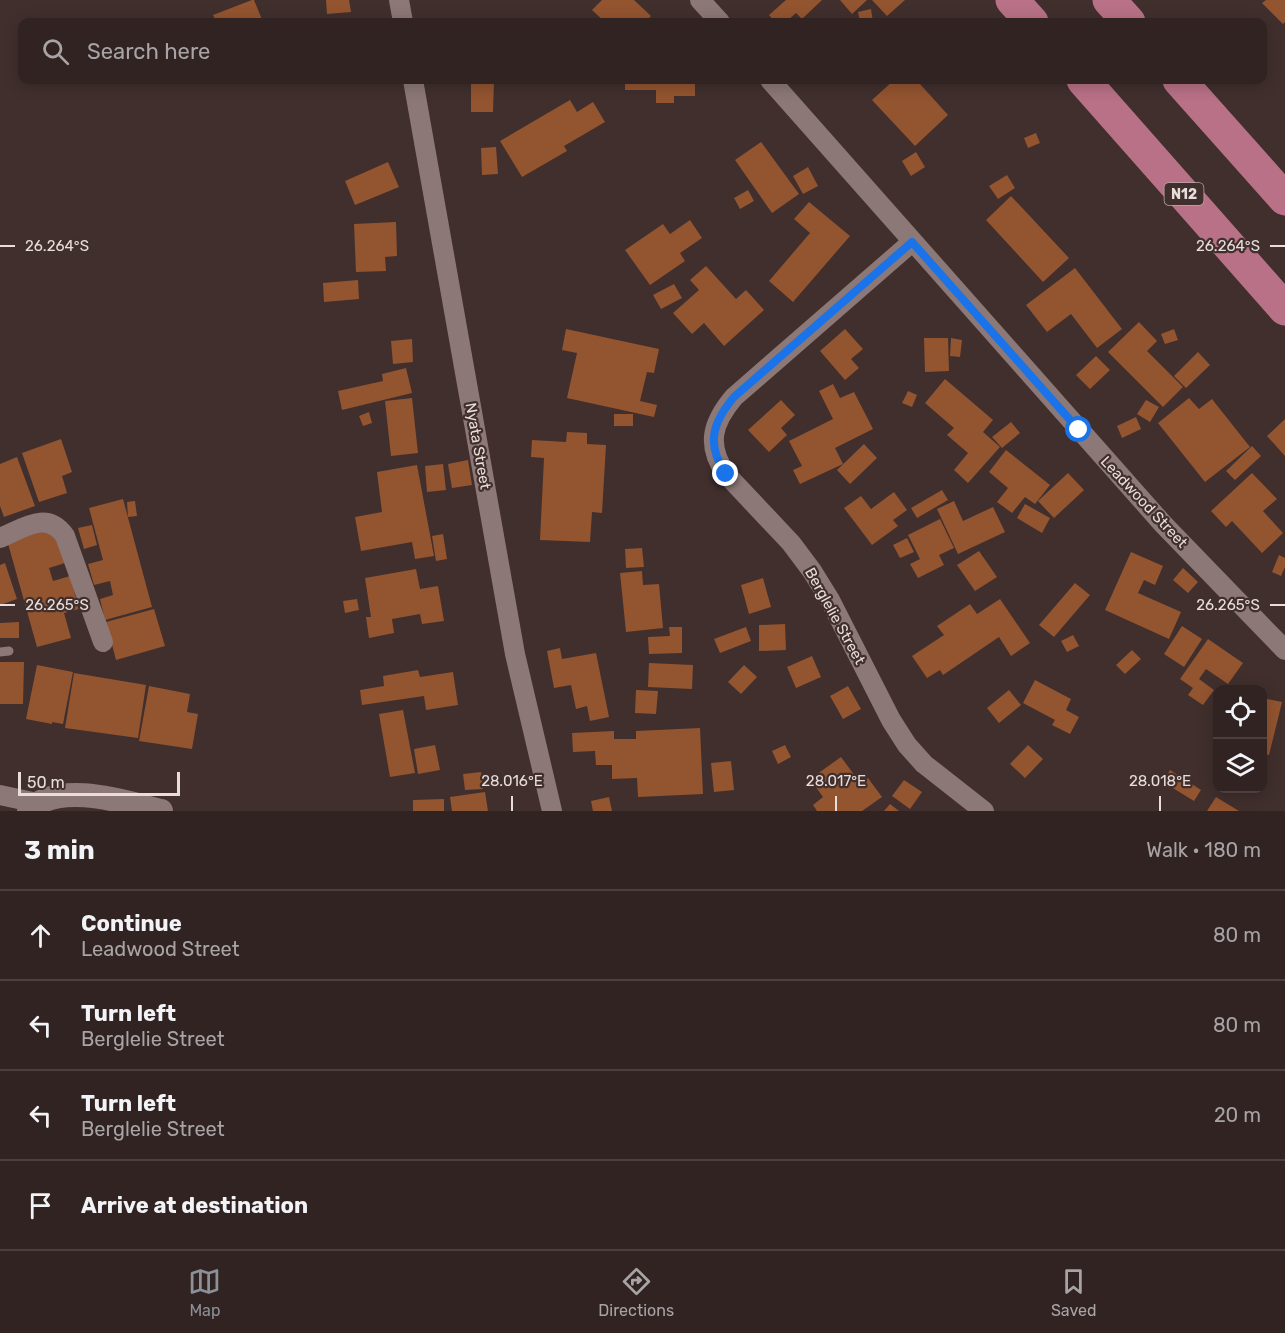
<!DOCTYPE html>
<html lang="en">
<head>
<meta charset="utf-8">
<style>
  body { margin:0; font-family:Rubik,sans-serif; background:#382b2a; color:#f1f3f6 }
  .controls { position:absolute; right:18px; bottom:18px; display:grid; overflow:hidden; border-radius:12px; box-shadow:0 3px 15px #0003 }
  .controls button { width:54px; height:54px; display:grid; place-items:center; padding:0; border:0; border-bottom:2px solid #4b4040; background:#302322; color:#f1f3f6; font:30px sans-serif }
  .scale { position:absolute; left:18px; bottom:15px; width:162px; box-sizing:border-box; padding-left:6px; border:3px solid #e8dddb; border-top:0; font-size:16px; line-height:21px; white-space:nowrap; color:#e8dddb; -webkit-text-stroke:4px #402f2d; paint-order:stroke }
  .stop { position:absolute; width:18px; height:18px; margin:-14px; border:4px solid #1a73e8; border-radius:50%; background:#fff }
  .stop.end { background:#1a73e8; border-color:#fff; box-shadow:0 2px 6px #0008 }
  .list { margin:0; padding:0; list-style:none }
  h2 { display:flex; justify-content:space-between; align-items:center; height:78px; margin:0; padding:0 24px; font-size:26px }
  h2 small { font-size:20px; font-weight:400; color:#a8a4a5 }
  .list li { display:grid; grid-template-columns:39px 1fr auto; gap:18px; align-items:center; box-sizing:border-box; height:90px; padding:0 24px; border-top:2px solid #4b4040 }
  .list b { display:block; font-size:22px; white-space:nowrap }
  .list p { margin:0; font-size:20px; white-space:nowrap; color:#a8a4a5 }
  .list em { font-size:20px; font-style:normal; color:#a8a4a5 }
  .icon { flex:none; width:33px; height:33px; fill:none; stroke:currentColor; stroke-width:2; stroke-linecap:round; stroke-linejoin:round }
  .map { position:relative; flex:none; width:1285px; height:811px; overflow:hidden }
  .search { position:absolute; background:#302322; box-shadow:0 3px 15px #0003; left:18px; right:18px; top:18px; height:66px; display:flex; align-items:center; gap:15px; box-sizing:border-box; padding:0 21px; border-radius:12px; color:#a8a4a5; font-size:22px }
  .sheet { height:438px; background:#302322 }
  nav { display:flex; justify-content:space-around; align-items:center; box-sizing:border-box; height:84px; border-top:2px solid #4b4040; background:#302322; font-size:16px; color:#a8a4a5 }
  nav a { display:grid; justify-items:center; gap:3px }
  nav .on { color:#8c9099 }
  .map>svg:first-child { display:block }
  .building { fill:#935430 }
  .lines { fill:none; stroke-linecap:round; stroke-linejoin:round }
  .service { stroke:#8c7876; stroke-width:9 }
  .minor { stroke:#8c7876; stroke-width:20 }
  .tertiary { stroke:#8c7876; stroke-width:24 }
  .motorway { stroke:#b87186; stroke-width:33 }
  .route { stroke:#1a73e8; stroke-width:8 }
  .ticks { fill:none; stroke:#e8dddb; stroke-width:2 }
  .labels { text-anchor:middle; stroke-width:4.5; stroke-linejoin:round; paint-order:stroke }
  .shield { fill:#402f2d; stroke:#b6a9a7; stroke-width:1.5 }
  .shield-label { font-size:14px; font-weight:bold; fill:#e8dddb }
  .street-label { font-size:15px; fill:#e8dddb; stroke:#402f2d }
  .ticks-label { font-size:15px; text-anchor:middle; fill:#e8dddb; stroke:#402f2d; stroke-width:4.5; stroke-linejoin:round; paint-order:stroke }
</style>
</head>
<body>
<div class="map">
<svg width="1285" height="811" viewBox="0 0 1285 811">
  <rect width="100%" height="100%" fill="#402f2d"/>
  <!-- building -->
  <path class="building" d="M252,0H254L263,22H216L213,15Z
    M326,0H349L351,12L327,14Z
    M602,0H634L651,16L645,22H605L592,10Z
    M786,0H822L802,19L796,13L786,22H775L769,15Z
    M840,0H867L852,14Z
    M872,0H905L887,16Z
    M1266,0H1285V22L1283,24L1262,3Z
    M871,9L873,22H860L858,12Z
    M471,80H494L493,112H471Z
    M625,80H695V96H674V103H656V90H625Z
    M894,80H925L920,84L948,115L915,146L872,100Z
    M570,100L577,112L593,102L605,122L564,146L567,151L522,177L500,141Z
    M1036,133L1040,143L1028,148L1024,138Z
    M761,142L799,194L772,213L735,160Z
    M496,147L498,174L482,175L481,148Z
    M916,152L925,167L911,176L902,161Z
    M388,162L399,187L355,205L345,181Z
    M808,167L818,186L803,194L793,176Z
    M1007,175L1015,188L998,199L989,186Z
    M748,190L754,201L740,209L734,198Z
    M1011,196L1069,258L1043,282L986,220Z
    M809,202L850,236L793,302L769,281L810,233L794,219Z
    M690,220L702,238L680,253L685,261L650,285L625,250L663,224L670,234Z
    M396,222L397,256L385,257L386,271L356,272L354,224Z
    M706,266L736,299L746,290L764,310L724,346L704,323L692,334L673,313L699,290L690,280Z
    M1075,268L1122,329L1097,348L1071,314L1047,332L1026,305Z
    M358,280L359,299L324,302L323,283Z
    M674,284L682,298L661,309L653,295Z
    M1139,322L1157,341L1147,351L1183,387L1163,407L1108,352Z
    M566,329L659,349L654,373L647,372L640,401L657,405L654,417L567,398L577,353L562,350Z
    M845,329L863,349L851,359L859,368L845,380L820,351Z
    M1174,329L1178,340L1165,344L1161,334Z
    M924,338H948L949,371L925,372Z
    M951,338L962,340L960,357L950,356Z
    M412,339L413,362L393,364L391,341Z
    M1198,352L1210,365L1186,388L1174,376Z
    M1096,356L1110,370L1090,389L1076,375Z
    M406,368L412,393L342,410L338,391L383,381L382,374Z
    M945,379L993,420L983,432L1000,447L968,483L954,470L968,453L947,435L954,428L925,403Z
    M833,384L840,398L854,392L873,429L835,448L843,464L800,484L793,470L802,466L789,441L833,419L819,391Z
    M908,391L917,395L912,407L902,403Z
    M412,398L418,453L391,456L385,401Z
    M1189,398L1199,409L1212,399L1250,447L1205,482L1158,423Z
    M781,400L795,415L781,428L787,435L769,452L748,430Z
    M1146,400L1159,407L1150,422L1137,414Z
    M369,412L372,423L363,426L359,416Z
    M614,414H633V426H614Z
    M1136,417L1141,429L1122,438L1117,426Z
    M1285,419V456L1267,436Z
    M1011,422L1020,433L1002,448L992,437Z
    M567,432L587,433V444L606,445L602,513L592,512L590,542L540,540L544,458L531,457L532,440L566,442Z
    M61,439L72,472L62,476L67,493L39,502L22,453Z
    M864,444L877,458L850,484L837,470Z
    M1252,446L1261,456L1235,480L1226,471Z
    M1006,450L1050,485L1035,504L1025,497L1012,513L997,502L1008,488L989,472Z
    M17,457L35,506L4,517L0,506V464Z
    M468,460L472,485L452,488L448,464Z
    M443,464L446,490L427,492L425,466Z
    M417,465L434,556L415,559L412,542L361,551L355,517L382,512L377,472Z
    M1068,473L1084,490L1054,518L1038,501Z
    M1252,473L1277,499L1263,511L1283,533L1262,553L1232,521L1226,527L1211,511Z
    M942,490L948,500L917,518L911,508Z
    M894,492L907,510L893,520L898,526L872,545L844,508L861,496L871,509Z
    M123,499L152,607L105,620L100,599L113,595L110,581L94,585L88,564L103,560L89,508Z
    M135,501L137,516L128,517L127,502Z
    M954,501L963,521L993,507L1005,532L958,554L937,509Z
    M1025,504L1050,518L1042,533L1017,518Z
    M940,519L954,548L939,555L944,565L918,578L910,564L920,559L908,535Z
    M92,525L97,545L84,549L78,528Z
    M55,527L65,563L49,568L53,581L70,576L79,609L64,613L71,638L37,647L7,540Z
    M443,534L447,559L436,561L432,536Z
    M907,538L914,552L900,558L893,545Z
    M642,548L644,567L626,568L625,549Z
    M979,551L997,577L975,591L957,565Z
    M1131,552L1163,566L1155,585L1144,580L1138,593L1181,612L1169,639L1105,610Z
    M1279,555L1285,558V567L1281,576L1272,572Z
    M5,563L17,599L0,605V565Z
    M1183,568L1198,582L1188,593L1173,580Z
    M416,569L420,589L438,586L444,621L422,624L420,614L392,619L394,633L369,638L366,617H371L365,578Z
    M642,571L643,585L659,584L663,628L626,632L620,573Z
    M763,578L771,607L749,614L741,585Z
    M1075,583L1090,595L1054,637L1039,625Z
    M357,599L359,610L345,613L343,601Z
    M1000,599L1030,643L1011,656L999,637L943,675L940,670L927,678L912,656L944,635L937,626L970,604L977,614Z
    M154,609L165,646L116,660L106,622Z
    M19,622V638H0V623Z
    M785,624L786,650L759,651V625Z
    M1182,626L1202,639L1184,667L1164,654Z
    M669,627H682V653L649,654L648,637L670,636Z
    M746,627L751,641L720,653L714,639Z
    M1073,635L1079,646L1067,652L1061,641Z
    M1208,639L1243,663L1228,684L1206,669L1199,679L1214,690L1203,705L1188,695L1193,688L1180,679Z
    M560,648L562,659L596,653L609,717L590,721L587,706L576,709L571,685L554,688L547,651Z
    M1132,650L1141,659L1125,674L1116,665Z
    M812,656L821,677L796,688L787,667Z
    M0,662H24L23,704H0Z
    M649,663L693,665L692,689L648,687Z
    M37,665L73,672L63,724L52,722V724L26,719Z
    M744,665L757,677L741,694L728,682Z
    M418,670L420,677L453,672L458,705L426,710L424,696L362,705L360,690L384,686L383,676Z
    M74,673L146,685L138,738L65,728Z
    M1035,680L1071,699L1066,710L1079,717L1070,734L1052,725L1055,720L1023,703Z
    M149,686L190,694L187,712L198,714L192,749L139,741Z
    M848,686L861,709L843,719L830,696Z
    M636,690L658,691L656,714L635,713Z
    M1009,690L1021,705L999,723L987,708Z
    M1262,698L1282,702L1269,755L1262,754Z
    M403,710L415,773L390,777L379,714Z
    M700,728L703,794L638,797L637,778L612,779V765H596L595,751L573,752L572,733L614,731V739H636V731Z
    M435,745L440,770L418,774L414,749Z
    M785,745L791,757L778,764L772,751Z
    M1028,745L1043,759L1025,778L1010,764Z
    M841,757L861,784L868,778L882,797L862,811H817L813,805L823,797L810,779Z
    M731,761L734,790L714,792L711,763Z
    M1170,770L1201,790L1194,801L1163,782Z
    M481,772L483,789L465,790L463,774Z
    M904,780L922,792L910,809L892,796Z
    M485,792L488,811H452L450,797Z
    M609,797L612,811H593L591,801Z
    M1216,797L1239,811H1207Z
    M444,799V811H413V800Z
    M890,804L899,811H884Z"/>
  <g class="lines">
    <!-- service -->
    <path class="service" d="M0,652L9,651"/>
    <!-- minor -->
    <path class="minor" d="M399,0L403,22
      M700,0L720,22
      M413,80L515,654L552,811
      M770,80L1163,524L1285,650
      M912,242L734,397C712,423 706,445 726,474L791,543L812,571L830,600L891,720L907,745L924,764L984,811
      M0,538C24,528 47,510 65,536L103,642
      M0,795L37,803"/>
    <!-- tertiary -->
    <path class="tertiary" d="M29,811C57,780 125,802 161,811"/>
    <!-- motorway -->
    <path class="motorway" d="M1012,0L1032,22
      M1109,0L1129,22
      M1083,80L1285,309
      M1179,80L1285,199"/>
  </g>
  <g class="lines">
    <!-- route -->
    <path class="route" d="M726,474C706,445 712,423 734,397L912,242L1079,430"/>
  </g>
  <!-- ticks -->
  <path class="ticks" d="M0,246H15M1270,246H1285M0,605H15M1270,605H1285M512,796V811M836,796V811M1160,796V811"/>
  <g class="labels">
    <!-- shield labels -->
    <rect class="shield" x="1164.5" y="183" width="39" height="22" rx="4.5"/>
    <g class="shield-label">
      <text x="1184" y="199">N12</text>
    </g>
    <!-- street labels -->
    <g class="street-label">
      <text transform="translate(478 446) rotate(80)" y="5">Nyata Street</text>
      <text transform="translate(1144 502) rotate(47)" y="5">Leadwood Street</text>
      <text transform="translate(835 616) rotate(61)" y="5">Berglelie Street</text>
    </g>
  </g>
  <g class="ticks-label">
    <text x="57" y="251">26.264°S</text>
    <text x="1228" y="251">26.264°S</text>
    <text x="57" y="610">26.265°S</text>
    <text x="1228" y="610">26.265°S</text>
    <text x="512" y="786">28.016°E</text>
    <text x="836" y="786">28.017°E</text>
    <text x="1160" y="786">28.018°E</text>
  </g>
</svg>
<div class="controls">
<button><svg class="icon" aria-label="locate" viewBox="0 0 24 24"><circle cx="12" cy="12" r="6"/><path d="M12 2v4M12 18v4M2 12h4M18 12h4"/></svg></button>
<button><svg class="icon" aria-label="layers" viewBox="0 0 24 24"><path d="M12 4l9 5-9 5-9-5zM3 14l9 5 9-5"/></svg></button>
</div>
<div class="scale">50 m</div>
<div class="stop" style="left:1079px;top:430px"></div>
<div class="stop end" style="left:726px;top:474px"></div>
<div class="search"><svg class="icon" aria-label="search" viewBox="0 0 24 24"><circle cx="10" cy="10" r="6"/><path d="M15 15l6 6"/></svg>Search here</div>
</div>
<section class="sheet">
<h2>3 min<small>Walk · 180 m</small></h2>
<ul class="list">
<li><svg class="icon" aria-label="ahead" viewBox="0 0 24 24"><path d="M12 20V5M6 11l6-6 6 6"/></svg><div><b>Continue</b><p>Leadwood Street</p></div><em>80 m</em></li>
<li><svg class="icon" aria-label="left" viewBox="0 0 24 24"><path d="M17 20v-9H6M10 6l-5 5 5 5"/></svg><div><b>Turn left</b><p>Berglelie Street</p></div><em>80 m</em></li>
<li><svg class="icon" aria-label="left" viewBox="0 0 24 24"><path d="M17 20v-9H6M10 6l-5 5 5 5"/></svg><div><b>Turn left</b><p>Berglelie Street</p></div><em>20 m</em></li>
<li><svg class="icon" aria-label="arrive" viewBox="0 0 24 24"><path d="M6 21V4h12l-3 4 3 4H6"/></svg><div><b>Arrive at destination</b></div></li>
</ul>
</section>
<nav>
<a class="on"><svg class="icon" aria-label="map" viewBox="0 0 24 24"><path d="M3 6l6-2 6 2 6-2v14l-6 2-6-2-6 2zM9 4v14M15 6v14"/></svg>Map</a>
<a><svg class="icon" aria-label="directions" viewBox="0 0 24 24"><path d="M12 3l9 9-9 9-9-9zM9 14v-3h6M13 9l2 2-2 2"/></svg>Directions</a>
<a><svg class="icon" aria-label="saved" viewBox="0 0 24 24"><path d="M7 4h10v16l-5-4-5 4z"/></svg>Saved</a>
</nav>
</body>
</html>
